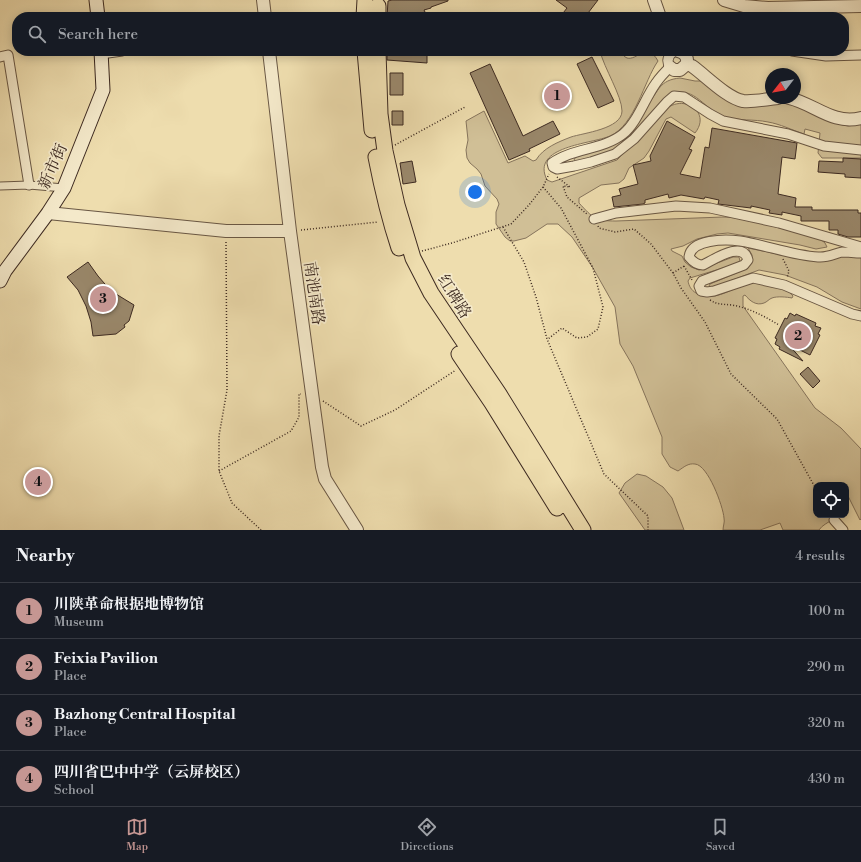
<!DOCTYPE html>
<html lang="en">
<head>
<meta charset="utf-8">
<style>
  body { margin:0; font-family:"Libre Bodoni","Noto Serif SC",serif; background:#20242c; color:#f1f3f6 }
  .controls { position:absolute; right:12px; bottom:12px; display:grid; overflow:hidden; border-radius:8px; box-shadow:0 2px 10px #0003 }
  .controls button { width:36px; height:36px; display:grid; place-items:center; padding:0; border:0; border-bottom:1px solid #363941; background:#171b24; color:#f1f3f6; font:20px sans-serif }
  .compass { position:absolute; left:765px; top:68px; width:36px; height:36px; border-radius:50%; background:#171b24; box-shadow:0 2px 10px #0003; rotate:239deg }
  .you { position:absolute; left:475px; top:192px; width:14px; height:14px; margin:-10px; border:3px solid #fff; border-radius:50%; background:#1a73e8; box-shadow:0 0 0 6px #1a73e833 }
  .badge { display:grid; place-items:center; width:26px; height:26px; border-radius:50%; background:#c59692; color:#111; font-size:13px; font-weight:700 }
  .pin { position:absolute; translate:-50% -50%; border:2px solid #fff; box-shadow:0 1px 4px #0006 }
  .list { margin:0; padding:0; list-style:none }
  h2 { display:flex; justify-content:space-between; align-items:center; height:52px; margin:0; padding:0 16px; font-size:17px }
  h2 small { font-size:13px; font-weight:400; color:#9ea1a6 }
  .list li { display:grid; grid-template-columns:26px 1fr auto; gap:12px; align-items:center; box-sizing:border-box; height:56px; padding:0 16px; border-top:1px solid #363941 }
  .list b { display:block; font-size:15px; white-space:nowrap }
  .list p { margin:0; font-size:13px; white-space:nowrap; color:#9ea1a6 }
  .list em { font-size:13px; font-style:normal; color:#9ea1a6 }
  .icon { flex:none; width:22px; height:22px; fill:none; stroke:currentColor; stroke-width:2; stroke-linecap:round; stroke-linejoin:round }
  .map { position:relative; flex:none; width:861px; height:530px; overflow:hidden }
  .search { position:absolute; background:#171b24; box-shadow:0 2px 10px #0003; left:12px; right:12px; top:12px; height:44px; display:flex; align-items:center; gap:10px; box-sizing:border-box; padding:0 14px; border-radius:16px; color:#9ea1a6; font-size:15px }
  .sheet { height:276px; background:#171b24 }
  nav { display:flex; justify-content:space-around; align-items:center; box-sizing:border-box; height:56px; border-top:1px solid #363941; background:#171b24; font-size:11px; color:#9ea1a6 }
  nav a { display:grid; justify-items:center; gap:2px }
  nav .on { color:#c59692 }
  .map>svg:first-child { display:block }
  .green { fill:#d0bf96; stroke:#86745c }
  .building { fill:#99876a; stroke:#3d2a21 }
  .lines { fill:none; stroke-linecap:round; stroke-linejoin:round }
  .pedestrian-casing { stroke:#695744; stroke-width:9 }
  .minor-casing { stroke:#695744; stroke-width:11 }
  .tertiary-casing { stroke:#695744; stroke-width:14 }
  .secondary-casing { stroke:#3d2a21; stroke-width:15 }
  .primary-casing { stroke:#3d2a21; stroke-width:17 }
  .path { stroke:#3d2a21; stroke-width:1.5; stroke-dasharray:1 2; stroke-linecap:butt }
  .pedestrian { stroke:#f4e9ca; stroke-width:7 }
  .minor { stroke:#f4e9ca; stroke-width:9 }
  .tertiary { stroke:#f4e9ca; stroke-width:12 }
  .secondary { stroke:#f4e9ca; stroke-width:13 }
  .primary { stroke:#eeddae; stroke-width:15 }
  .labels { text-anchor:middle; stroke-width:3.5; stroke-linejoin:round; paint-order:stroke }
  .street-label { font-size:16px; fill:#3d2a21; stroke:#f4e9ca }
</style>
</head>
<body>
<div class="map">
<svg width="861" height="530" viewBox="0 0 861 530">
  <rect width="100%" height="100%" fill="#eeddae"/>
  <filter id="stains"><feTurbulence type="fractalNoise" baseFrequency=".005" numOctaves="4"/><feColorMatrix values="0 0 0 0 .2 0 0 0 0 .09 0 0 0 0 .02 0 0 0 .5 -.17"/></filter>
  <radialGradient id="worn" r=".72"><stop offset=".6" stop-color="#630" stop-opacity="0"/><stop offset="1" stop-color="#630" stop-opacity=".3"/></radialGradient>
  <!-- green -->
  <path class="green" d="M600,51C605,51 614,49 619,52C622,53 624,57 627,58C637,61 647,41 658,61C644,81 635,125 610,136C592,144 530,146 547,180L552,182L617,160L665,110C683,93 712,112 695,133L671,117L666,119L649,151L644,158L629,168L624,179L619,183L601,185L579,198V203C593,218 595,221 616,221L723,217L741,218L819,238L825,243L827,247L816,249L800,245L728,233L717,234L697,239L683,246L671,249L672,251L682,256L685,262L691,267L699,270L733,257H739L740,261L736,264L690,278L688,281C689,286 691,290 696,293C715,304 733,286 752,283C760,281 769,285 777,287C783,289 788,290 793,296L792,298C787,297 777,296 772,298C769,299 767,302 764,303C756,306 750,301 745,295L743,296V306L815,408L841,428L861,449V519L860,520L846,492V485H816V515H832L833,519C828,523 822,525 819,530H783L780,523L760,530H723C723,526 725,522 724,518C723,506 708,465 695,464C688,463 684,467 678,471L670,467L662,454V437L633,366L620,344L615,307L593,268L572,237L558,224H547L526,238L514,241H510L505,237L496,224V212L499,204L497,199L485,186L481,174L477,169L470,163L467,158L466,150L468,140L466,121L484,111L508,163L525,156L533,161L536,160C543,148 558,142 571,137C583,133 622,129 622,111C622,96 604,68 600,51Z
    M680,78L695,81H703L725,99L788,101L835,123L848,126L861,124V158H822L818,153L820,133L805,129L804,134C792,130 780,124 768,122C754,119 739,121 725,117C704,111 696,85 671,94C657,110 634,141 617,150C604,156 589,159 575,162L574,160L576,156C584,154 607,148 613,143C624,133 639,116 648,104C659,91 659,80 680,78Z
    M748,248L801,259L842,256H861V309L842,302L817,287L785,275L759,270L714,287H710L709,286L710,284L746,269L751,264L752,255Z
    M637,474L646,476L663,487L672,498L684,530H645L619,493L625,483Z"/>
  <!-- building -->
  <path class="building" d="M392,0H448V1L431,7V8L424,10L425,12L407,17H387L388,1Z
    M556,0H598L585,17H560L567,8Z
    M387,51H427V63L387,60Z
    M592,57L614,101L598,108L577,64Z
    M490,64L523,136L553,121L560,134L529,149L530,151L509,160L470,73Z
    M390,73H403V95H390Z
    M392,111H403V125H392Z
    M667,121L695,137L689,149L692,150L680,174L700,178L705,147L709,148L712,128L797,143L795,159L782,157L778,194L796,198L795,207H812V210H858V213H861V237H848L838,234V230H829V221H801V216L782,212V215L769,213L770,210L751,206V208L718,204L719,200L705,197L704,199L681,195L669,198L668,194L645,200V203L643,204L614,207L612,197L621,195L619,189L638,184L633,165L651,161L650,156Z
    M843,158L861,159V178L845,177V174L818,172L819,161L843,162Z
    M412,161L416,182L403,184L400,163Z
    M88,262L98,276L111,291L134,305L129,321L124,325L125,327L116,334L93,336L91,322L86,306L78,290L67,277Z
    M790,313L795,316L796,314L816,323L815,326L821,328L818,334L820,335L810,355L788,344L803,361L779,349L780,347L775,344L777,339L775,338L785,318L787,319Z
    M808,367L820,381L813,388L800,374Z"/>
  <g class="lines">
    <defs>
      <path id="pedestrian" d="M0,186L29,185L64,188"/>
      <path id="minor" d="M792,51L826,56L861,55
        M673,52C668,56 666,61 670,67C665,72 660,77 656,83C645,98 637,123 623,134C603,150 573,148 552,163L553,167L557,169L574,166L591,162L615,154L634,139L667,102L674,96L684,97L710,114L723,121L788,134L824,146L861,150
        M101,54L122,51
        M0,57L8,55L29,185
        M594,219L616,213L676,206L710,208L779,223L861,247
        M861,253C855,253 848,252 842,252C834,254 827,258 818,257C791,255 766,245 740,241C725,239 691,239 689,257C693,262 697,265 703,265C715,259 743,240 748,260L744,265L702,281L699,286L701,291L707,292L714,291L753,278L784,285L852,314L861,316
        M834,520L843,530"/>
      <path id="tertiary" d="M263,0L265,17
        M654,0L660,17
        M724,0L744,6L768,8L861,6
        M269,51L290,231L322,467L325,479L357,530
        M678,51C685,52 688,58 687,64L692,66C706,76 727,98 743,101C755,102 766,99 778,98
        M670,67L674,70H680L687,64
        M789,98C815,104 832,125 861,118
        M48,213L226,231H290"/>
      <path id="secondary" d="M96,0L98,17
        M0,281L5,271L48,213L64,188L103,90L101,51"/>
      <path id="primary" d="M364,17L365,0
        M378,17V6
        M365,51L372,130
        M378,51L380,114L385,151L397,205L413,258L431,293L499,394L583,530
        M376,157C382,188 389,218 399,248
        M459,354L492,403L557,508"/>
    </defs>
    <!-- pedestrian casing -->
    <use href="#pedestrian" class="pedestrian-casing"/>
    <!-- minor casing -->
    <use href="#minor" class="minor-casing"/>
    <!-- tertiary casing -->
    <use href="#tertiary" class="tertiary-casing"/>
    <!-- secondary casing -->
    <use href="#secondary" class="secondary-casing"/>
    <!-- primary casing -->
    <use href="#primary" class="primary-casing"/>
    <!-- path -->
    <path class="path" d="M395,145L465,107
      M557,177L570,187L563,186L567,197L588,215
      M543,187L561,208L593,268L603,307L598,329L587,337L577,338L562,328L548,339
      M598,226L599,228L615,232L634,229L651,244L673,273L681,288L705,322L731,374L777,419L816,489
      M503,227L524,262L536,297L547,339L604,474L648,516V530
      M301,230L378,222
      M226,242L227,390L219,436V471L232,503L261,530
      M422,251L452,243L511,224L529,205L543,187L549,174
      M783,259L789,271L787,278
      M684,266L692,280
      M673,273L684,266
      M710,300C718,305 723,304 732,305C749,308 764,316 779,325
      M323,401L361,426L395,410L456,370
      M219,471L291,431L299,417V394H301"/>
    <!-- pedestrian -->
    <use href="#pedestrian" class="pedestrian"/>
    <!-- minor -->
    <use href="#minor" class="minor"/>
    <!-- tertiary -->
    <use href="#tertiary" class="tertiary"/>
    <!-- secondary -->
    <use href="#secondary" class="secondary"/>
    <!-- primary -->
    <use href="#primary" class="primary"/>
  </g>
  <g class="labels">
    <!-- street labels -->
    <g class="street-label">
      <text transform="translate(52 166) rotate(-66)" y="6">新市街</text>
      <text transform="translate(315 293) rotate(82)" y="6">南池南路</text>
      <text transform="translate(455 296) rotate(58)" y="6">红碑路</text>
    </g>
  </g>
  <rect width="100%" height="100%" filter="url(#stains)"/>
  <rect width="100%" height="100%" fill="url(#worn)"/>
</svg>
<div class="controls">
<button><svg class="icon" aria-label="locate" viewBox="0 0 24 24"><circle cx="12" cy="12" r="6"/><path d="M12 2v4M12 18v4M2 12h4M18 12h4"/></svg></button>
</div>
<svg class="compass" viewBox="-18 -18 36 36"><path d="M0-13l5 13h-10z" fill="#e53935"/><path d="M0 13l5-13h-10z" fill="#9ea1a6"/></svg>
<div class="you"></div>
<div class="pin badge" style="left:557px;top:96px">1</div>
<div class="pin badge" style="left:798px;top:336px">2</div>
<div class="pin badge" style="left:103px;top:299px">3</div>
<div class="pin badge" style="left:38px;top:482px">4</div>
<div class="search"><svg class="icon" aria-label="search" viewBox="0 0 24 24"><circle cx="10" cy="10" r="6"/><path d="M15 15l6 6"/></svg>Search here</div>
</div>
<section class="sheet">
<h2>Nearby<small>4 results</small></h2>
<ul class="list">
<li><span class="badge">1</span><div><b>川陕革命根据地博物馆</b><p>Museum</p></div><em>100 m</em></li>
<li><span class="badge">2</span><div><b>Feixia Pavilion</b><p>Place</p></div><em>290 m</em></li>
<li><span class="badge">3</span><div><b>Bazhong Central Hospital</b><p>Place</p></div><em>320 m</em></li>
<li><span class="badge">4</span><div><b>四川省巴中中学（云屏校区）</b><p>School</p></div><em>430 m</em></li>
</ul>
</section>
<nav>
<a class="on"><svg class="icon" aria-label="map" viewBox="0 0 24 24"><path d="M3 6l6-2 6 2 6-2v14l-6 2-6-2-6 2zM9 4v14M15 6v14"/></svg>Map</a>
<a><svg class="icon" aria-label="directions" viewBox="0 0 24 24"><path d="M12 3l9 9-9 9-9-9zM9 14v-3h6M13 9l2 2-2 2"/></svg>Directions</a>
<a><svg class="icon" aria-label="saved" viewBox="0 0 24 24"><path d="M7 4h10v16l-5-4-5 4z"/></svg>Saved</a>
</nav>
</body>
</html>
